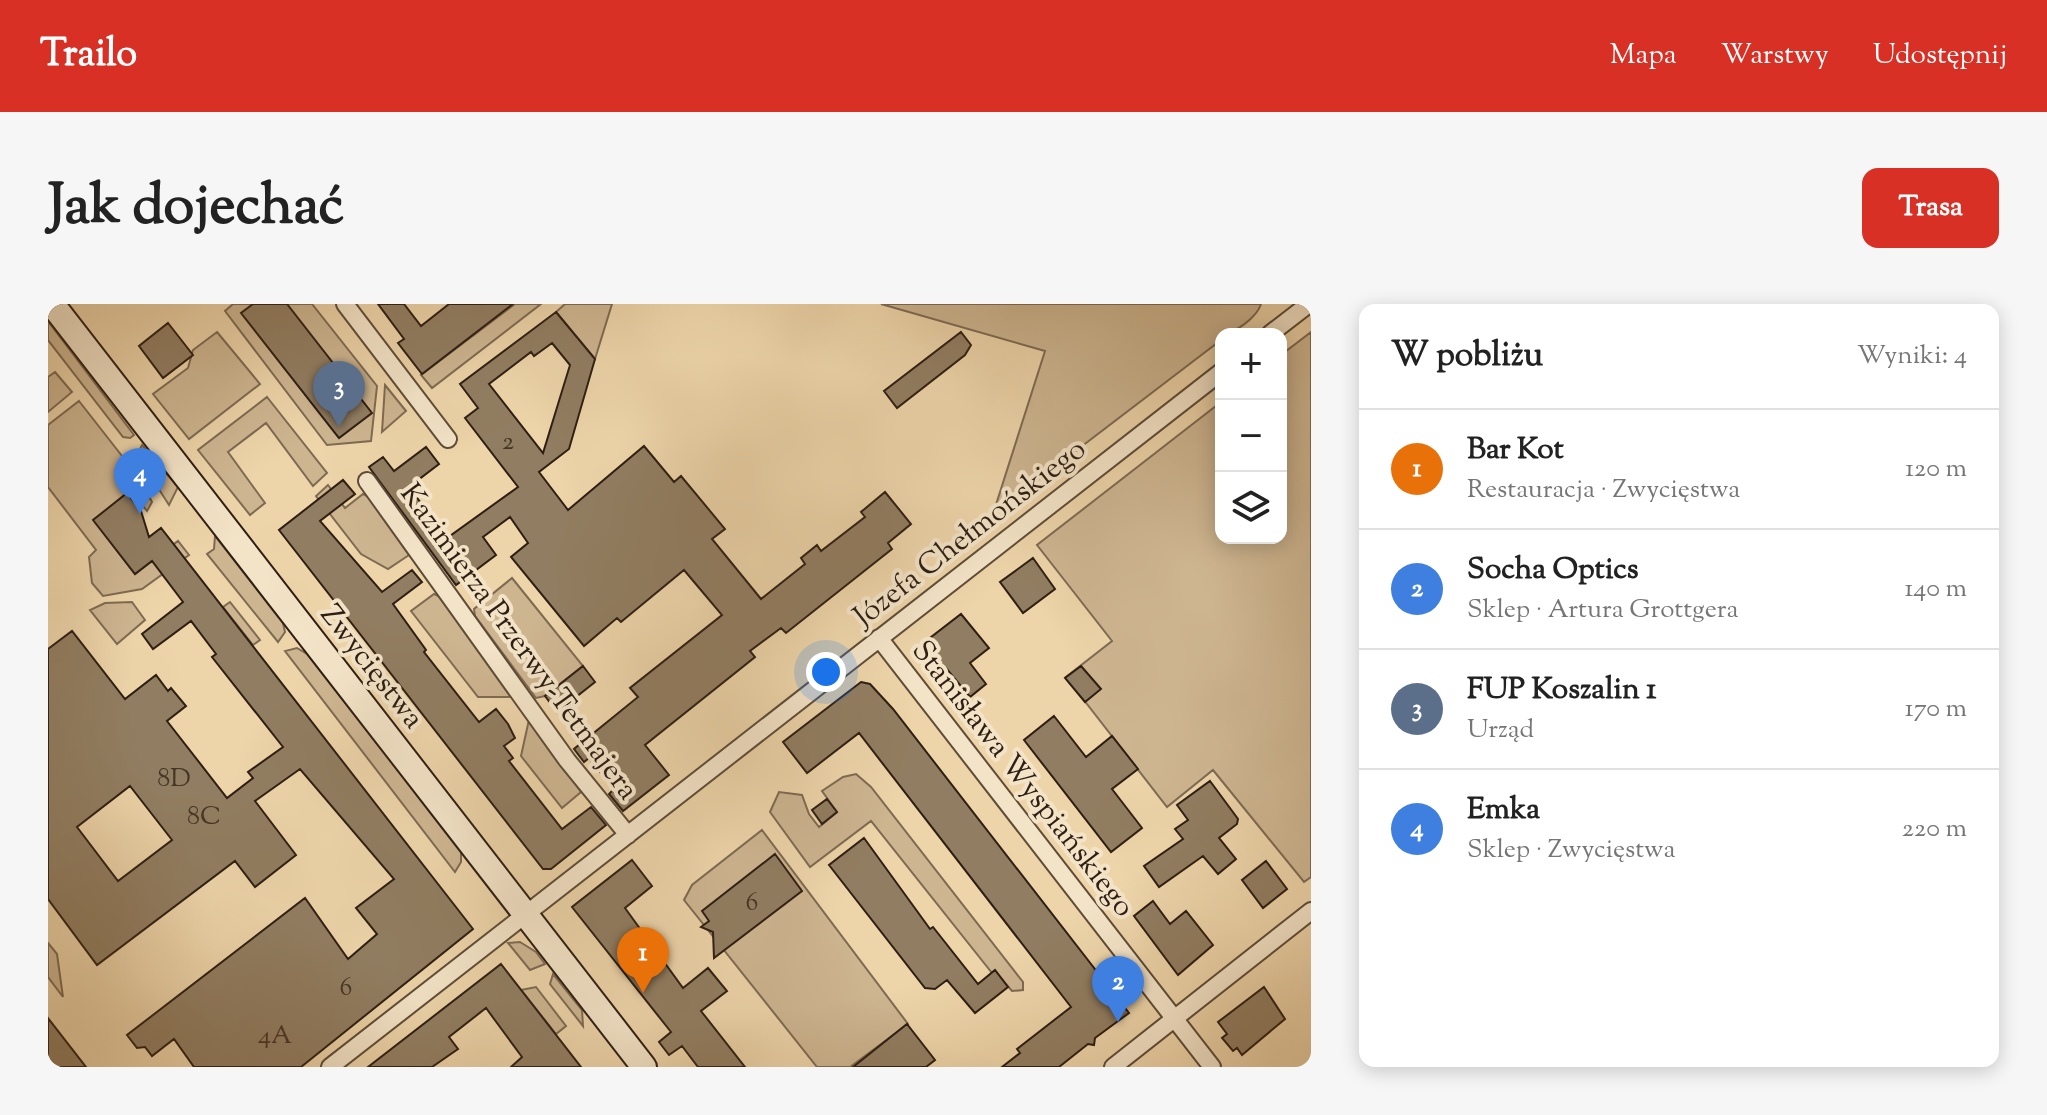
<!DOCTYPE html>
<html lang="pl">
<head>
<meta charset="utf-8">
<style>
  body { margin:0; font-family:"Sorts Mill Goudy",serif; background:#f6f6f6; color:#222 }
  .controls { position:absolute; right:24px; top:24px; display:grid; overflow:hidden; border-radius:16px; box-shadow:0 4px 20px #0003 }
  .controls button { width:72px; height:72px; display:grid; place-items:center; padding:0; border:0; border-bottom:2px solid #e0e0e0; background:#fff; color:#222; font:40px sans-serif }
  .you { position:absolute; left:778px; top:368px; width:28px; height:28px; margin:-20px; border:6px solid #fff; border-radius:50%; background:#1a73e8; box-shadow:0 0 0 12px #1a73e833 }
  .badge { display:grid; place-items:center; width:52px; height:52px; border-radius:50%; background:#d93025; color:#fff; font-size:26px; font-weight:700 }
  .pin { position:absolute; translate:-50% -66px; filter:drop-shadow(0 2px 4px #0008) }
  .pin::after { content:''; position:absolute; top:42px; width:28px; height:24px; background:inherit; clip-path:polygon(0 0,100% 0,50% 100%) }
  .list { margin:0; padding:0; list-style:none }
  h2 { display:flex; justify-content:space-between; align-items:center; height:104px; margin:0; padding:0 32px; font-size:34px }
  h2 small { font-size:26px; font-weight:400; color:#767676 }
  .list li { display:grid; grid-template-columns:52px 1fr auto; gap:24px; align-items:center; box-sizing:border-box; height:120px; padding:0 32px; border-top:2px solid #e0e0e0 }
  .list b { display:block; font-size:30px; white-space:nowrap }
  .list p { margin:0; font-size:26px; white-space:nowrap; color:#767676 }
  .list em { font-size:26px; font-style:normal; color:#767676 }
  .icon { flex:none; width:44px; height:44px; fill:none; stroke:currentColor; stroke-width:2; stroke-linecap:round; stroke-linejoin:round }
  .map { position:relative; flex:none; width:1263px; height:763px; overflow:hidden; border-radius:16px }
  header { display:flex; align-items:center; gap:48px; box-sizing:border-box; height:112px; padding:0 40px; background:#d93025; color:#fff }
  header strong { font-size:38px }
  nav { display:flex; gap:44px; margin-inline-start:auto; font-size:28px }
  .intro { display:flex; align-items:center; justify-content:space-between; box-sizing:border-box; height:192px; padding:0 48px }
  h1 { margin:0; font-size:56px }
  .button { padding:20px 36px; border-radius:16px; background:#d93025; color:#fff; font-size:28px; font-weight:700 }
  main { display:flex; gap:48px; padding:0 48px }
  aside { flex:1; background:#fff; border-radius:16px; box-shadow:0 4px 20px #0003 }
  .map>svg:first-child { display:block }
  .green { fill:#cdb590; stroke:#7e6a52; stroke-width:2 }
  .building { fill:#917d61; stroke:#2e1e13; stroke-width:2; fill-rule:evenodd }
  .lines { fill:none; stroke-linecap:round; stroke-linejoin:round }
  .street-casing { stroke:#5e4c38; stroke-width:20 }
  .secondary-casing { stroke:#2e1e13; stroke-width:28 }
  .street { stroke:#f3e3c7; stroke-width:16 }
  .secondary { stroke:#f3e3c7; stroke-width:24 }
  .labels { text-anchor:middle; stroke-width:8; stroke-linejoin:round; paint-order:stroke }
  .number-label { font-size:26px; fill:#473626 }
  .street-label { font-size:30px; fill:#2e1e13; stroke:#f3e3c7 }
</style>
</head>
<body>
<header>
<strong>Trailo</strong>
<nav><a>Mapa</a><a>Warstwy</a><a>Udostępnij</a></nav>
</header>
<div class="intro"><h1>Jak dojechać</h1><a class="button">Trasa</a></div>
<main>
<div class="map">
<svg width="1263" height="763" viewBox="0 0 1263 763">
  <rect width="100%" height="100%" fill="#edd4a9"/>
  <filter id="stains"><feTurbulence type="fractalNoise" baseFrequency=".0025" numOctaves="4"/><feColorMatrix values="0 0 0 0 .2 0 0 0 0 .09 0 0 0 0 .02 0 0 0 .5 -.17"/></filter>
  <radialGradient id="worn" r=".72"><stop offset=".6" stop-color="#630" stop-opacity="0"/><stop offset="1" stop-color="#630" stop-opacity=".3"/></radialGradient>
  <!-- green -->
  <path class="green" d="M185,0H264L329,82L323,137L279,141L177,7Z
    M467,0H493L384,84L373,71Z
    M517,0H564L547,55L508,8Z
    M833,0H1213C1209,13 1187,30 1173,30V36L945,210L997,47Z
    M0,17L86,131L82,134L75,133L0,36Z
    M169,28L212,80L141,135L105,90L140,64L145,46Z
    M1263,28V573L1256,578L1165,466L1119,503L1018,373L1064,337L989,241L1173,98V234H1233V51Z
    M7,68L24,88L0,108V73Z
    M337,81L358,107L334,128Z
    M219,93L279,169L265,182L218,119L180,148L217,199L202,211L150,146Z
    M31,97L92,175L104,198L99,207L83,187L46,216L87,270L130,237L141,251L94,285L55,292L44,279L41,253L48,246L0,183V121Z
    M94,141L130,183L121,201L89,151Z
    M280,181L297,204L315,190L321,193L361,251L340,265L313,250L268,192Z
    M167,232L235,319L237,328L230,338L159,250L166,245Z
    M464,274L535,362L497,392L488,394L427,312L426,305Z
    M386,290L397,295L471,393H430L363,307Z
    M84,298L97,316L69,340L42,306L57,299Z
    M182,298L212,336L205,341L175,303Z
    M249,344L259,350L413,547V558L407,568L237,347Z
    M482,411L533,488L514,504L473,452Z
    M808,470L823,483L975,678V686L964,687L947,667L944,669L823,517L762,563L722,508L731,488L754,491L761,510L771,523L789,508L774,487L795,473Z
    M714,526L860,720L802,763H769L636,596L644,581Z
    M472,638L488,648L497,660L482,666L460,639Z
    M0,639L9,650L15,693L0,673Z
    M505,670L534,706L535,722L502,680Z
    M488,683L518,722L508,730L473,686Z"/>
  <!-- building -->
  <path class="building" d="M205,0H239L324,109L291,134L193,9Z
    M330,0H356L373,22L401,0H465L374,70L350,39L356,35Z
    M508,8L547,55L521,145L491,168L520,206L596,142L626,178L633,172L677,225L664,235L713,295L757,260L753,254L769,241L773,247L817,213L813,208L837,188L863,220L840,239L844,245L738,329L733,324L702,347L707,353L597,441L621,471L575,507L561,490L566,485L541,454L536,458L526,445L590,393L582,384L674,311L636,266L573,318L569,314L536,342L463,253L480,239L462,213L435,233L448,251L408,281L321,163L335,153L346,167L378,143L391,160L361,183L399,234L470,183L417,114L430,104L412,80ZM504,39L522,61L495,149L441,80L483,48L486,52Z
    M120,19L145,51L115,74L91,42Z
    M913,28L923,41L917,51L849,104L836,87Z
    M295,176L307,190L272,217L334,288L364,266L374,278L345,300L378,346L376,348L431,418L448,405L460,420L467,434L456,442L465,454L461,457L514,525L543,503L558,521L503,565H495L231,226Z
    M79,189L93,207L101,233L113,224L425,625L253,763H146L126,735L104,752L97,743L89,744L79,731L257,594L300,655L329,630L308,604L346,575L252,465L207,497L248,551L207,583L187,557L49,661L0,595V345L24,327L77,395L108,371L120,387L123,384L138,402L119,417L179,494L205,474L200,468L235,443L164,353L168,350L143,317L105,345L94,330L135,298L104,257L87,270L45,216ZM82,482L124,536L70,577L29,523Z
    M985,254L1007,285L975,309L952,278Z
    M913,310L941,344L922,359L938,380L922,393L898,364L894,367L880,349L884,345L878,337Z
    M535,362L547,378L509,408L497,392Z
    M1033,362L1053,385L1037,398L1017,374Z
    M813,378L822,380L845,405L1081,709L1047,734L1046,741L1040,740L1011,763H954L972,749L969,745L1023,703L811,429L759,469L735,438Z
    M1006,412L1038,453L1064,432L1090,465L1064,485L1094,524L1063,548L976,436Z
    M1162,477L1190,515L1189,520L1171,534L1188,555L1170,570L1155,552L1111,583L1096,562L1135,535L1127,525L1140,516L1129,501Z
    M779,495L789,508L774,520L764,506Z
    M816,534L882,625L885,623L930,680L947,666L960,683L927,709L899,676L887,685L877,684L781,561Z
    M727,550L754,587L666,654L665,628L653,623L661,617L654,607Z
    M584,556L604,582L577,604L635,684L660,664L679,687L653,707L697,763H650L634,742L621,751L611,738L623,728L524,603Z
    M1218,557L1239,585L1215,604L1194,576Z
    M1105,597L1122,620L1138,607L1165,641L1130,671L1086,612Z
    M453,660L533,763H463L474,753L438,704L401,733L410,745L384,763H320Z
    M1216,683L1237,715L1194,751L1189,744L1185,747L1174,734L1179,730L1170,718Z
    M0,714L38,763H0Z
    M859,720L887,756L878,763H805Z"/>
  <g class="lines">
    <defs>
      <path id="street" d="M297,0L400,135
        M1222,30L1261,0
        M319,177L519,456L580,531
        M831,334L1164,763
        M282,763L1173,68
        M1065,763L1263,607"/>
      <path id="secondary" d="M4,0L596,763"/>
    </defs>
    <!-- street casing -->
    <use href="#street" class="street-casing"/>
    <!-- secondary casing -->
    <use href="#secondary" class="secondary-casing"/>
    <!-- street -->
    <use href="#street" class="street"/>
    <!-- secondary -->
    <use href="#secondary" class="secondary"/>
  </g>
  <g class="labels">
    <!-- number labels -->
    <g class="number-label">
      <text x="460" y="145">2</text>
      <text x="126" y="482">8D</text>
      <text x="156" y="520">8C</text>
      <text x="704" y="606">6</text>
      <text x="298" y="691">6</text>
      <text x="227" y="739">4A</text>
    </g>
    <!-- street labels -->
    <g class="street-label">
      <text transform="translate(921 228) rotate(-38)" y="10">Józefa Chełmońskiego</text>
      <text transform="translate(472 337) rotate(54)" y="10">Kazimierza Przerwy-Tetmajera</text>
      <text transform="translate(325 362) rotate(52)" y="10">Zwycięstwa</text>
      <text transform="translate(976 474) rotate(52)" y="10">Stanisława Wyspiańskiego</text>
    </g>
  </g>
  <rect width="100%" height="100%" filter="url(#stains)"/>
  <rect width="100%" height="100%" fill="url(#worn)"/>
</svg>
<div class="controls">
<button>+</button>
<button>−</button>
<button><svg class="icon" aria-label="layers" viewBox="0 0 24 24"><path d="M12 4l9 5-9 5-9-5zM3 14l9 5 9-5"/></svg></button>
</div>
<div class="you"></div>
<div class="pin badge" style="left:595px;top:689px;background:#e8710a">1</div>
<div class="pin badge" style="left:1070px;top:718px;background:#3f7fe0">2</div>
<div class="pin badge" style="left:291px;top:123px;background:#5c6f8a">3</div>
<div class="pin badge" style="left:92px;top:210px;background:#3f7fe0">4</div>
</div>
<aside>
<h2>W pobliżu<small>Wyniki: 4</small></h2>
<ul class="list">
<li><span class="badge" style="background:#e8710a">1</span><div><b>Bar Kot</b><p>Restauracja · Zwycięstwa</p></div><em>120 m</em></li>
<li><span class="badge" style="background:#3f7fe0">2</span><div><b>Socha Optics</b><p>Sklep · Artura Grottgera</p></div><em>140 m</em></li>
<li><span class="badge" style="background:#5c6f8a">3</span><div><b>FUP Koszalin 1</b><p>Urząd</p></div><em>170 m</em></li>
<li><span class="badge" style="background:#3f7fe0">4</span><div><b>Emka</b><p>Sklep · Zwycięstwa</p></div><em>220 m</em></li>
</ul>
</aside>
</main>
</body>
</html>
